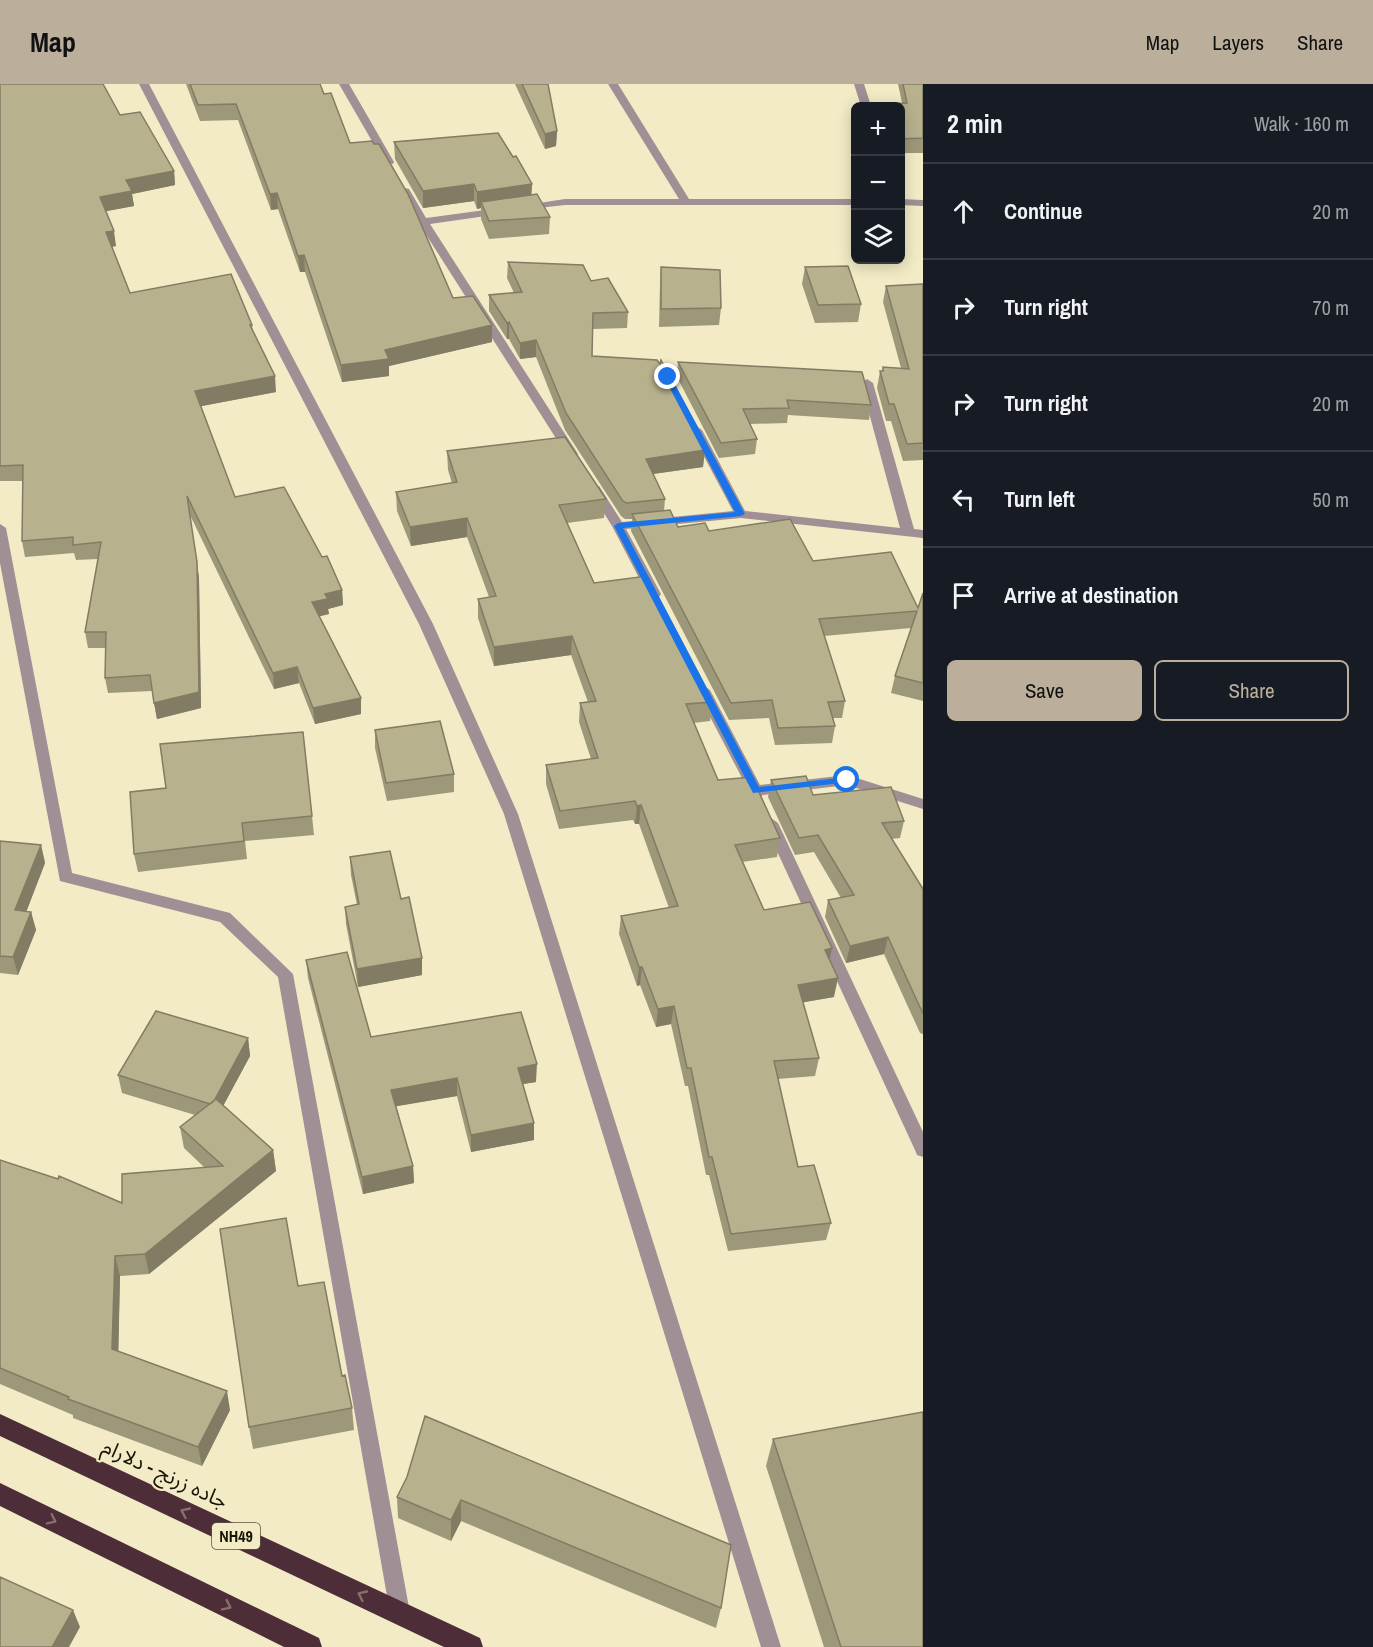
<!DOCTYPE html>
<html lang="en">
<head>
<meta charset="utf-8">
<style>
  body { margin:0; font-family:"Archivo Narrow","Noto Sans Arabic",sans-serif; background:#20242c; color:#f1f3f6 }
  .controls { position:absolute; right:18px; top:18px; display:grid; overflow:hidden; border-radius:9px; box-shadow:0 3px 15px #0003 }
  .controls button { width:54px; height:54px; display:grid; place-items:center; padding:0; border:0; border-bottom:2px solid #363941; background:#171b24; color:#f1f3f6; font:30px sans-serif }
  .stop { position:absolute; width:18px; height:18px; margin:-14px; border:4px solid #1a73e8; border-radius:50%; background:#fff }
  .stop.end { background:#1a73e8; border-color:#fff; box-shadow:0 2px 6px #0008 }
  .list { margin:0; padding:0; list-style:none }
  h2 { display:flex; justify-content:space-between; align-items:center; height:78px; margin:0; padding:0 24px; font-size:26px }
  h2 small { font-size:20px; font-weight:400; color:#9ea1a6 }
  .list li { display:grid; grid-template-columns:39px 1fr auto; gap:18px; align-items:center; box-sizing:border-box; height:96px; padding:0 24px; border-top:2px solid #363941 }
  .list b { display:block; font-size:22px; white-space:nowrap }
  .list em { font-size:20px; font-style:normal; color:#9ea1a6 }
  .actions { display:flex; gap:12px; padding:18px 24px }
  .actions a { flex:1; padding:14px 0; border:2px solid #bbaf9c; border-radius:9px; text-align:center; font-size:21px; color:#bbaf9c }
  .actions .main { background:#bbaf9c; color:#111 }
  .icon { flex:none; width:33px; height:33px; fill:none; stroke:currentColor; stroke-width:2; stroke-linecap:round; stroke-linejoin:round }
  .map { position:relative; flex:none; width:923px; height:1563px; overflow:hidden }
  header { display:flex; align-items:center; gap:36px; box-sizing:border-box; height:84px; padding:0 30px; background:#bbaf9c; color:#111 }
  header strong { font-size:28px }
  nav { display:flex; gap:33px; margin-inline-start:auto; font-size:21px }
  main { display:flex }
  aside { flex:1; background:#171b24 }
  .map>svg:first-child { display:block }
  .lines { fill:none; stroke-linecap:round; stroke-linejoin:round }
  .street { fill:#a08f95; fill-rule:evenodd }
  .highway { fill:#4c2d38; fill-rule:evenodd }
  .wall { fill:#9e987a }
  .shaded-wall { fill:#817c63 }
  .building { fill:#b8b18e; stroke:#817c63; stroke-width:1.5 }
  .oneway { stroke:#86706a }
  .route { fill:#1a73e8 }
  .labels { text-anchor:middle; stroke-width:4.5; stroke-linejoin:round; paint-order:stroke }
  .shield { fill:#f2ebc6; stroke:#595440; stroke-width:1.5 }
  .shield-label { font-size:16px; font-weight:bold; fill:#171407 }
  .near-street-label { font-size:21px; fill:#171407; stroke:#f2ebc6 }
</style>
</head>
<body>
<header>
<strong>Map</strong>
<nav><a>Map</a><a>Layers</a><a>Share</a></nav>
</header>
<main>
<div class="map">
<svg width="923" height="1563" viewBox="0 0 923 1563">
  <rect width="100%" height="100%" fill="#f2ebc6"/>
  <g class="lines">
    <!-- street -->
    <path class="street" d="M139,0H149L433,540L518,730L781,1563H761L504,730L419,540Z
      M339,0H349L394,78L393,80L384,78Z
      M608,0H618L689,115H856V121H565L520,126V122L565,115H679Z
      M854,0H864L871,22H861Z
      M405,104L409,105L426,134L500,124L505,127L500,130L430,140L578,370L576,373H568L566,370L418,138L400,107Z
      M900,115L923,116V122L900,121Z
      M867,295L873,299L914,445L923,446V454L741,434L626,445L661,510L659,513H649L612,442L589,405L591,402H599L622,438L733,427L690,346L692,343L696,342L702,346L745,427L900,444L861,299Z
      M0,440L6,444L72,789L230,829L293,890L410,1529L407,1536L400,1539L393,1536L390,1529L278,893L220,838L60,797L0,479Z
      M703,601L710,606L760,701L847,691L923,715V725L847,701L763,711L757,714L752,713L696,606Z
      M771,734L778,739L923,1048V1073L917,1071L915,1066L764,739Z"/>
    <!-- highway -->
    <path class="highway" d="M0,1330L480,1554L483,1563H444L0,1352Z
      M0,1399L319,1554L322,1563H284L0,1422Z"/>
  </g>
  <!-- wall -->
  <path class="wall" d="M0,0L120,31L174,87L175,101L132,110L134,122L106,127L116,162L112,163L130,209L252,241L253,248L276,308L201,322L235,413L322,473L342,506L343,521L328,525L329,530L319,532L361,614V630L315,640L299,599L274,605L189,429L199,494L201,624L157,635L152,607L108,609L105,594L106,564H88L85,548L98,475L76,476L74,469L25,473L22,457L23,397H0Z
    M186,0H320L324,10L350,59L453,214L492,241V258L389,282V292L342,298L305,188H300L278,125L271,126L238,36L200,37Z
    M515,0H548L557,47L556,62L545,65Z
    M898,0H923V69H900V22H886L887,20L902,19Z
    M394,58L513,73L532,100L531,111L550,133L549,150L489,155L481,135V124L477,125L474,117L423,124L395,75Z
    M508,178L591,197L628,228L627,244L593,245L592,272L705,359L703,383L653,390L665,415L664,427L678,443L709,447L813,477L918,524L923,509V617L891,609L895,592L911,544L824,552L845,617L842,634H833L835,642L832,659L775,661L769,634L729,636L631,447L632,435H625L621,432L565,346L536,273L520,275L509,255H507L489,227V211L514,209L507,194Z
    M661,183L721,224L719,241L659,243L660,201Z
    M805,183L861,220L858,238L815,239L802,200Z
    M923,200V376L903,377L891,337H886L877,304L880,287H882L883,283L901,284L883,218L886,202Z
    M678,278L871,321L869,336L788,331L787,339L750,340L757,355L755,370L719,374L677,293Z
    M447,367L606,415L604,434L567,439L594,499L713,618L710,637L693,639L718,696L780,754L777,773L742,778L764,826L832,864L829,875L834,913L803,918L819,974L815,992L778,995L798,1083L831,1139L826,1156L728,1167L709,1091H706L688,1002H685L671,940L656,943L640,901L637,902L619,850L621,832L669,824L639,740H635L633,736L559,745L546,700V681L591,675L579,638L580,619L588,618L571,571L494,582L478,534V515L489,513L467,453L411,462L397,427L396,408L452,399L448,386Z
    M375,646L454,690V708L387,717L375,664Z
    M771,696L813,711L904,737L900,754L891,755L923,805V950L920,949L884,870L846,879L825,833L828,816L841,814L814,768L795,771L768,713Z
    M130,708L312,732L314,751L245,757L247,775L138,788L134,770Z
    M0,757L41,761L45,779L26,828H31L36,846L18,891L0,889Z
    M350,773L401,815L422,874V891L358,903L346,840L345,823L357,821L351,791Z
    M306,876L371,953L536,998L523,1000L534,1039V1056L471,1068L457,1012L396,1022L413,1082L414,1099L363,1110L308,894Z
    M248,954L250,972L223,1022L273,1066L276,1087L149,1190L120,1192L118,1267L230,1326L202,1382L73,1334V1331L0,1300V1076L122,1119L205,1084L184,1064L180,1043L195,1031L122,1009L118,991Z
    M342,1292L352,1324L354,1346L253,1365L249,1343Z
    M773,1355L923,1563H824L766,1382Z
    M407,1393L721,1524L716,1544L461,1437L451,1457L398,1434L397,1413Z"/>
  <!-- shaded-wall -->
  <path class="shaded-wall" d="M557,47L556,62L545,65V50Z
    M174,87L175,101L132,110L134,122L102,128L100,113L126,96Z
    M474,100V117L423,124V107Z
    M532,100L531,117L481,118V124L477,125V108Z
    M277,109L278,125L271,126L270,110Z
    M114,147L116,162L109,163L106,148Z
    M304,171L305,188H300L298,172Z
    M509,238V255H507V239Z
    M492,241V258L389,282V292L342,298L341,281L385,266Z
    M536,256V273L520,275V259Z
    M275,292L276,308L197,323L195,307Z
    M705,366L703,383L645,391L646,375Z
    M467,434V453L411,462L410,443Z
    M197,478L199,494L201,624L157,635L154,619Z
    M342,506L343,521L328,525L329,530L313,534L312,518L325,510Z
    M572,552L571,571L494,582V563Z
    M297,583L299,599L274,605L273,589Z
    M361,614V630L315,640L313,624Z
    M641,721L639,740H635L637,722Z
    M41,761L45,779L20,844L15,826Z
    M31,828L36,846L18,891L13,873Z
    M888,853L884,870L846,879L850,862Z
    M832,864L828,883L825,866Z
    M422,874V891L358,903L357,885Z
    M639,883H642L640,901L637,902Z
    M838,894L834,913L794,920L798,901Z
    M674,922L671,940L656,943L658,925Z
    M248,954L250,972L215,1037L212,1020Z
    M537,980L536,998L517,1001L518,984Z
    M457,994V1012L392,1023L391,1006Z
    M534,1039V1056L471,1068V1051Z
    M273,1066L276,1087L149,1190L145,1170Z
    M413,1082L414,1099L363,1110L362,1093Z
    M115,1172L120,1192L118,1285L112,1265Z
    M227,1307L230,1326L202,1382L198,1363Z
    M461,1416V1437L451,1457V1436Z
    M73,1526L80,1543L69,1563H52Z"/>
  <!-- building -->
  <path class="building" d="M0,0H103L120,31L140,28L174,87L126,96L132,107L100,113L114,147L106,148L130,209L231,190L252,241H250L275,292L195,307L235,413L284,403L322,473L327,472L342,506L325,510L328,515L312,518L361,614L313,624L297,583L273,589L187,412L197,478L199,608L154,619L150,591L105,594L106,548H85L101,458L73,461V453L22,457L23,381L0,382Z
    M190,0H320L324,10L331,9L350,59L372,57L374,60H379L408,110L453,214L473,212L492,241L385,266L389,275L341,281L304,171L298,172L277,109L270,110L236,20L198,21Z
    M522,0H548L557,47L545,50Z
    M903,0H923V54L900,55V22H888L887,20L907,19Z
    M498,49L513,73L516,72L532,100L477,108L474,100L423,107L394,58Z
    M537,110L550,133L489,137L481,118Z
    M508,178L583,181L591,197L608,194L628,228L593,229L592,272L657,276L660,280L661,276L705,359L701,360L705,366L646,375L665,415L626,419L622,416L566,329L536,256L520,259L509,238L507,239L489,211L522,208Z
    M848,182L861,220L818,221L805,183Z
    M661,183L720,186L721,224L661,225Z
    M923,200V359L907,360L894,320H889L880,287H883V283L909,285L886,202Z
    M678,278L862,288L871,321L787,316L789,324L743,325L757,355L721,359Z
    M565,353L606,415L559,421L594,499L647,492L713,618L686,620L718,696L752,693L780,754L735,761L764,826L810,818L832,864L825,866L838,894L798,901L819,974L774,977L798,1083L814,1081L831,1139L731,1150L712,1073H709L691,984H687L674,922L658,925L642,883H639L621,832L678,822L641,721L637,722L635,717L560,727L546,681L598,674L580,619L596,617L572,552L494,563L478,515L496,512L467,434L410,443L396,408L457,398L447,367Z
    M670,426L678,443L705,439L709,447L790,435L813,477L891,468L918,524L923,509V599L895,592L917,527L819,535L845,617L828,618L835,642L778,644L772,616L731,619L632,430Z
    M440,637L454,690L386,699L375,646Z
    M303,648L312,732L242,739L244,757L134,770L130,708L166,704L160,660Z
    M806,692L813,711L891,703L904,737L882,739L923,805V930L888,853L850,862L828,816L854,811L818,751L799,754L771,696Z
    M0,757L41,761L15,826L31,828L13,873L0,872Z
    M390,767L401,815L409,813L422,874L357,885L345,823L359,820L350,773Z
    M347,868L371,953L521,928L537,980L518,984L534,1039L471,1051L457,994L391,1006L413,1082L362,1093L306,876Z
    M156,927L248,954L214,1017L210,1020L118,991Z
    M216,1015L273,1066L145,1170L115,1172L112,1265L227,1307L198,1363L68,1315L69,1313L0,1284V1076L58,1095L59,1092L122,1119V1090L223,1082L180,1043Z
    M286,1134L298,1202L324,1198L342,1292L345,1291L352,1324L249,1343L220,1145Z
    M923,1328V1563H841L773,1355Z
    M425,1332L731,1461L721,1524L461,1416L451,1436L397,1413L407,1393Z
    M0,1493L73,1526L52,1563H0Z"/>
  <!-- one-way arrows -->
  <defs><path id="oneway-chevron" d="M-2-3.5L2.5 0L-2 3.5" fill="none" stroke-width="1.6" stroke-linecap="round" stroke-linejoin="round" transform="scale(1.5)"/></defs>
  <g class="oneway">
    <use href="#oneway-chevron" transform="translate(185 1428) rotate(-155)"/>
    <use href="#oneway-chevron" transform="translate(52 1436) rotate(26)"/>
    <use href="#oneway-chevron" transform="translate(362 1511) rotate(-155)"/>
    <use href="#oneway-chevron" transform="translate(227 1522) rotate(26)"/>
  </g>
  <!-- route -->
  <path class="route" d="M668,291L671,293L745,430L741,432L623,444L759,703L847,693L851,696L850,698L753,709L614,442L618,439L735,428L664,293Z"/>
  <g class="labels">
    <!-- shield labels -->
    <rect class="shield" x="212" y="1439" width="48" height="26" rx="4.5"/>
    <g class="shield-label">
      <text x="236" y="1458">NH49</text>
    </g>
    <!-- near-street labels -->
    <g class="near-street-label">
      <text transform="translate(165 1390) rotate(25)" y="7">جاده زرنج - دلارام</text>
    </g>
  </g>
</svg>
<div class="controls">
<button>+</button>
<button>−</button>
<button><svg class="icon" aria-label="layers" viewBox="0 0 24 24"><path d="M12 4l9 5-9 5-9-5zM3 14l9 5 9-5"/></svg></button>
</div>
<div class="stop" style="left:847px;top:696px"></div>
<div class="stop end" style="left:668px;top:293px"></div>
</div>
<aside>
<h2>2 min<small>Walk · 160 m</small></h2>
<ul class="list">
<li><svg class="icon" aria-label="ahead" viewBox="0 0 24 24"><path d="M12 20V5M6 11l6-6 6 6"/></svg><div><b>Continue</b></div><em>20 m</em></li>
<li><svg class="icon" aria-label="right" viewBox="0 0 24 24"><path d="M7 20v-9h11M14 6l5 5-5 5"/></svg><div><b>Turn right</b></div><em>70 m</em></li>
<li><svg class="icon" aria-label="right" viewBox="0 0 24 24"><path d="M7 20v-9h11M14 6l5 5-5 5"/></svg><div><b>Turn right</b></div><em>20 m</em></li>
<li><svg class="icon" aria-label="left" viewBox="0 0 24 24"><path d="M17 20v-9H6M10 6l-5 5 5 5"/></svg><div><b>Turn left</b></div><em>50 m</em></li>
<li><svg class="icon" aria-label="arrive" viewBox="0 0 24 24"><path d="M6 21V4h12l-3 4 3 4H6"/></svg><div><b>Arrive at destination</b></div></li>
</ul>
<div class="actions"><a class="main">Save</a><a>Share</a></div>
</aside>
</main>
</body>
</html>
